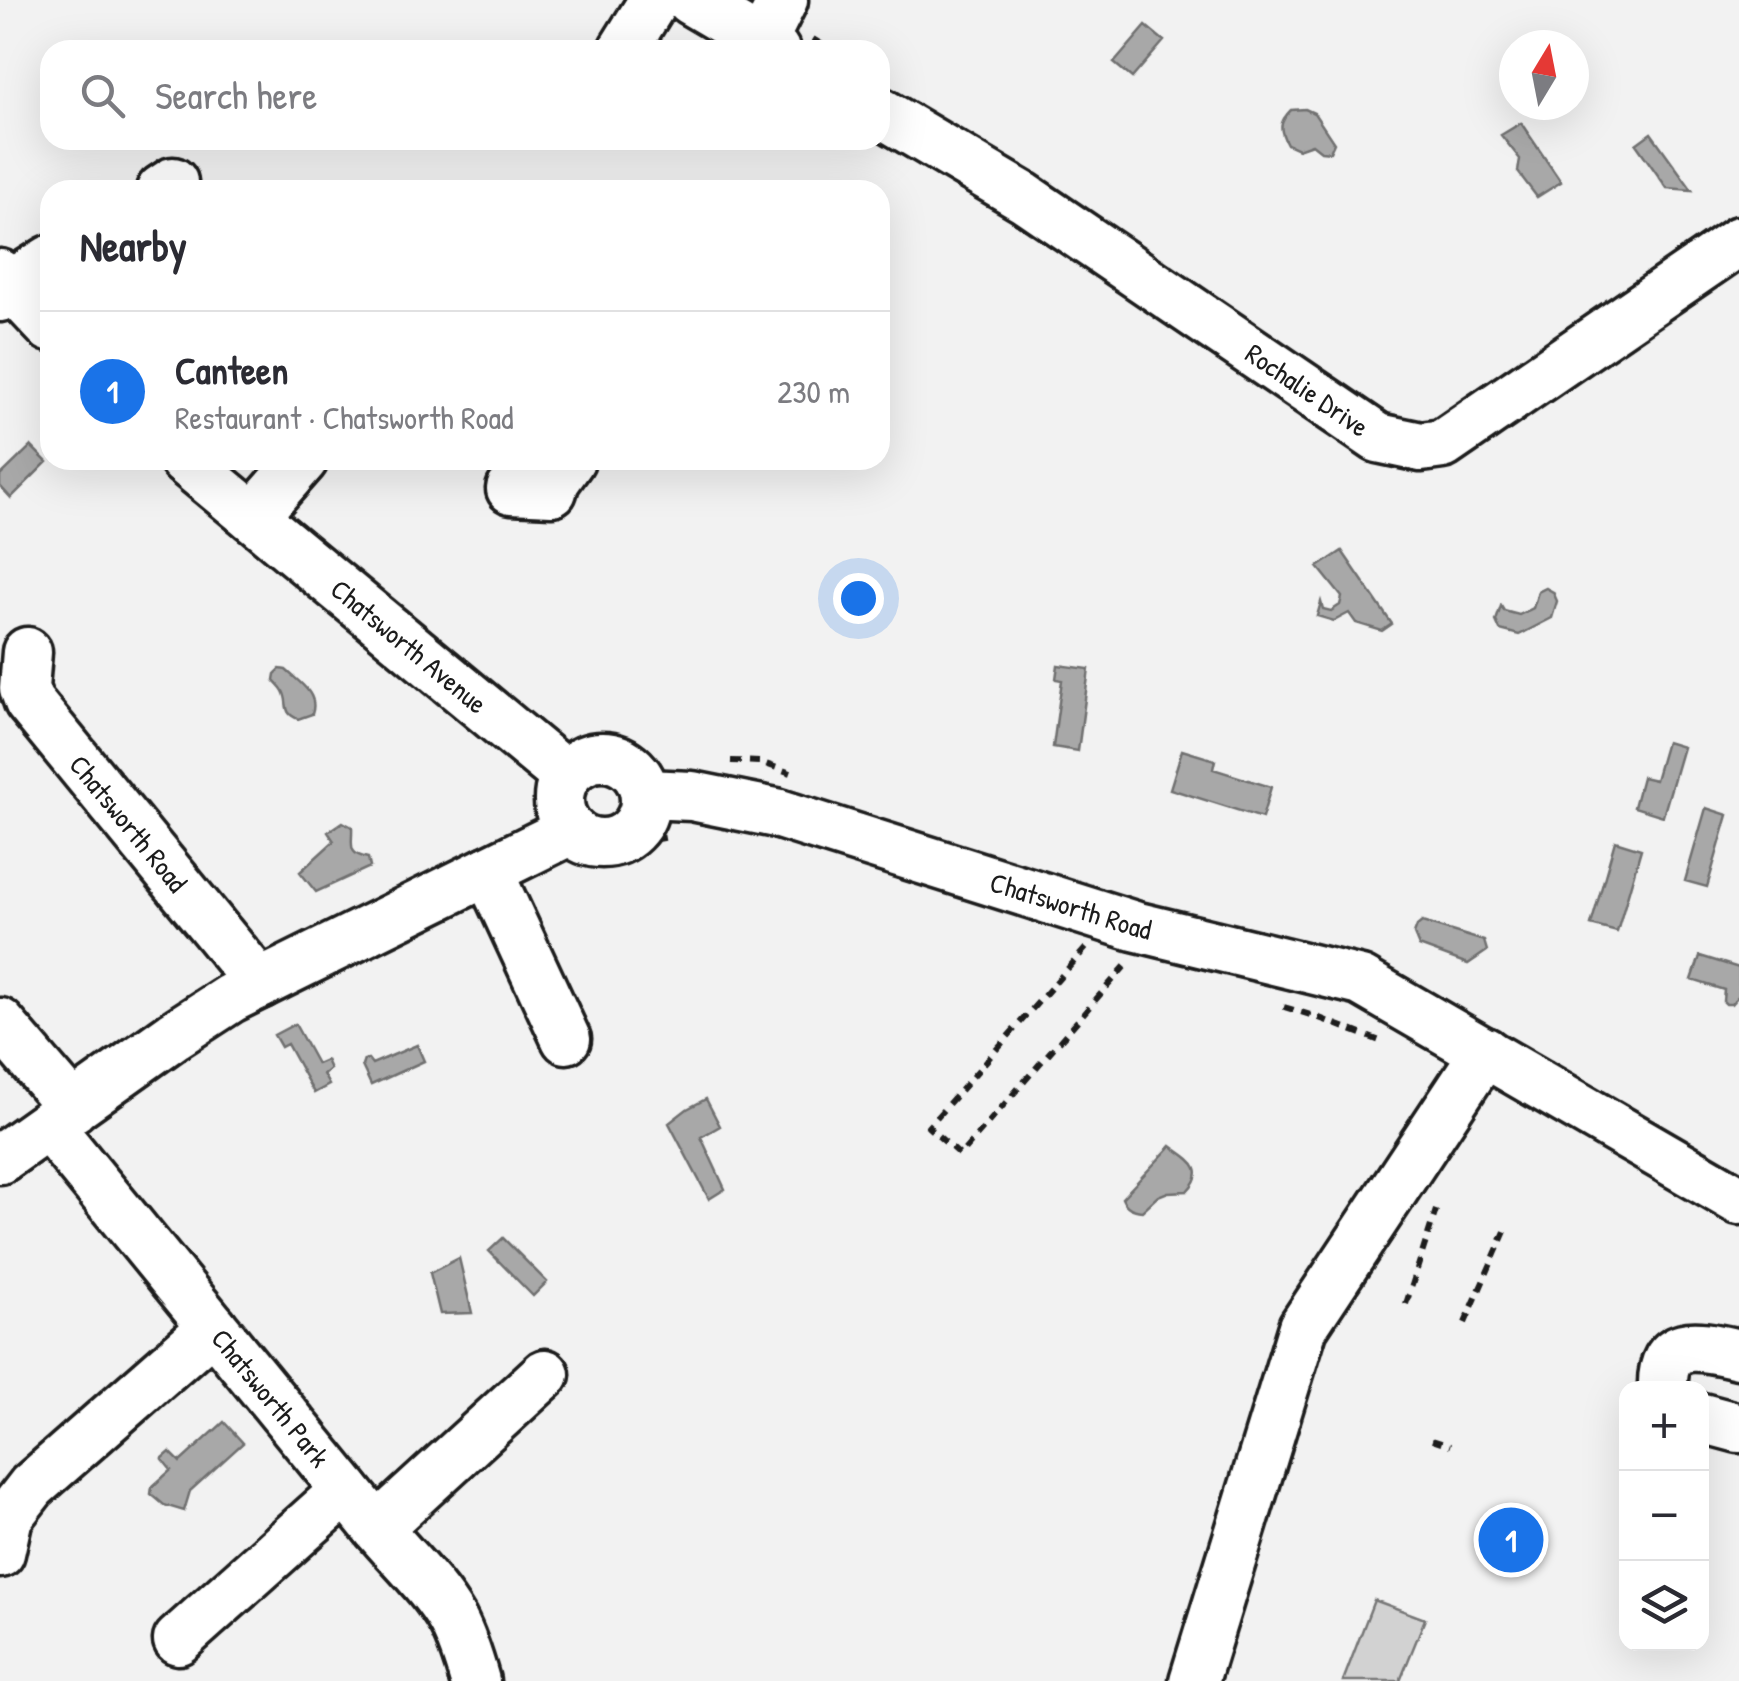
<!DOCTYPE html>
<html lang="en">
<head>
<meta charset="utf-8">
<style>
  body { margin:0; font-family:"Patrick Hand",sans-serif; background:#f7f7f7; color:#2b2b33 }
  .controls { position:absolute; right:30px; bottom:30px; display:grid; overflow:hidden; border-radius:20px; box-shadow:0 10px 40px #0002 }
  .controls button { width:90px; height:90px; display:grid; place-items:center; padding:0; border:0; border-bottom:2px solid #e1e1e2; background:#fff; color:#2b2b33; font:50px sans-serif }
  .compass { position:absolute; left:1499px; top:30px; width:90px; height:90px; border-radius:50%; background:#fff; box-shadow:0 10px 40px #0002; rotate:10deg }
  .you { position:absolute; left:858px; top:598px; width:35px; height:35px; margin:-25px; border:8px solid #fff; border-radius:50%; background:#1a73e8; box-shadow:0 0 0 15px #1a73e833 }
  .badge { display:grid; place-items:center; width:65px; height:65px; border-radius:50%; background:#1a73e8; color:#fff; font-size:32px; font-weight:700 }
  .pin { position:absolute; translate:-50% -50%; border:5px solid #fff; box-shadow:0 2px 10px #0006 }
  .list { margin:0; padding:0; list-style:none }
  h2 { display:flex; justify-content:space-between; align-items:center; height:130px; margin:0; padding:0 40px; font-size:42px }
  h2 small { font-size:32px; font-weight:400; color:#7c7c81 }
  .list li { display:grid; grid-template-columns:65px 1fr auto; gap:30px; align-items:center; box-sizing:border-box; height:160px; padding:0 40px; border-top:2px solid #e1e1e2 }
  .list b { display:block; font-size:38px; white-space:nowrap }
  .list p { margin:0; font-size:32px; white-space:nowrap; color:#7c7c81 }
  .list em { font-size:32px; font-style:normal; color:#7c7c81 }
  .icon { flex:none; width:55px; height:55px; fill:none; stroke:currentColor; stroke-width:2; stroke-linecap:round; stroke-linejoin:round }
  .map { position:relative; flex:none; width:1739px; height:1681px; overflow:hidden }
  .search { position:absolute; background:#fff; box-shadow:0 10px 40px #0002; left:40px; top:40px; width:850px; height:110px; display:flex; align-items:center; gap:25px; box-sizing:border-box; padding:0 35px; border-radius:30px; color:#7c7c81; font-size:38px }
  .panel { position:absolute; background:#fff; box-shadow:0 10px 40px #0002; left:40px; top:180px; width:850px; height:290px; border-radius:30px }
  .map>svg:first-child { display:block }
  .green { fill:#d2d2d2; stroke:#777; stroke-width:2.5 }
  .water { fill:#a8a8a8; stroke:#707070; stroke-width:2.5 }
  .lines { fill:none; stroke-linecap:round; stroke-linejoin:round }
  .minor-casing { stroke:#1c1c1c; stroke-width:55 }
  .path { stroke:#1c1c1c; stroke-width:6; stroke-dasharray:10 8; stroke-linecap:butt }
  .minor { stroke:#fff; stroke-width:48 }
  .labels { text-anchor:middle; stroke-width:10; stroke-linejoin:round; paint-order:stroke }
  .street-label { font-size:28px; fill:#1c1c1c; stroke:#fff }
</style>
</head>
<body>
<div class="map">
<svg width="1739" height="1681" viewBox="0 0 1739 1681">
  <rect width="100%" height="100%" fill="#f2f2f2"/>
  <filter id="ink" filterUnits="userSpaceOnUse"><feTurbulence type="fractalNoise" baseFrequency=".01" numOctaves="2"/><feDisplacementMap in="SourceGraphic" scale="20" xChannelSelector="R" yChannelSelector="G"/><feConvolveMatrix kernelMatrix="1 2 1 2 8 2 1 2 1" color-interpolation-filters="sRGB"/></filter>
  <g filter="url(#ink)">
    <!-- green -->
    <path class="green" d="M1374,1600L1425,1619L1400,1681H1343Z"/>
    <!-- water -->
    <path class="water" d="M1146,26L1164,41L1132,78L1114,63Z
      M1305,109L1314,113L1334,143L1330,152L1321,151L1312,144L1298,149L1287,144C1279,129 1279,122 1291,110Z
      M1521,123L1561,182L1537,197L1518,172L1520,159L1501,135Z
      M1651,133L1692,190L1667,188L1636,144Z
      M31,446L47,462L11,498L0,486V476Z
      M1342,551L1392,624L1382,631L1356,623L1349,613L1334,621L1317,616L1321,602L1323,609L1331,611L1340,605L1342,597L1318,567Z
      M1546,588L1553,592L1557,601L1552,618L1519,635L1500,630L1496,621L1501,606L1504,611L1519,615L1533,608L1538,592Z
      M1058,665L1089,669L1078,751L1053,747L1062,680L1056,679Z
      M280,669L286,670C300,683 319,694 312,714L298,719C281,712 290,704 283,691C281,687 277,684 274,680L275,674Z
      M1666,742L1683,747L1663,816L1634,807L1642,777L1655,780Z
      M1182,750L1215,760L1213,769L1271,787L1262,818L1170,789Z
      M1706,808L1728,815L1707,887L1685,881Z
      M343,822L352,827C353,844 346,854 368,858L370,867L316,892L300,872L334,841L328,832Z
      M1615,841L1641,849L1617,932L1591,925Z
      M1422,922L1484,941L1487,951L1468,964L1419,946L1414,934L1417,926Z
      M1700,956L1739,968V995L1731,1004H1726L1723,1001L1724,990L1692,980Z
      M295,1024L317,1064L326,1060L330,1069L323,1074L329,1085L314,1093L287,1044L281,1047L274,1035Z
      M417,1045L424,1061L371,1085L362,1066L364,1060L368,1059L372,1064Z
      M706,1099L720,1126L701,1137L725,1189L709,1199L669,1123L687,1109Z
      M1171,1146C1190,1160 1209,1168 1187,1191L1168,1192L1158,1196L1142,1211C1133,1210 1126,1208 1122,1198Z
      M503,1238L547,1282L533,1296L489,1251Z
      M459,1258L472,1313L440,1314L430,1273Z
      M224,1422L243,1443L190,1491L184,1511L164,1505L151,1494L152,1487L171,1470L162,1459L170,1452L180,1462Z"/>
    <g class="lines">
      <defs>
        <g id="minor">
          <path d="M690,0L775,50"/>
          <path d="M762,42L783,0"/>
          <path d="M623,50L654,0"/>
          <path id="s1" d="M880,112L1024,197L1378,438L1421,447L1443,444L1739,241"/>
          <path d="M161,190L173,182"/>
          <path d="M0,274L50,327"/>
          <path d="M0,297L10,285L50,260"/>
          <path id="s2" d="M184,460L566,776"/>
          <path d="M511,489L552,491L555,481L570,460"/>
          <path d="M253,517L303,460"/>
          <path id="s3" d="M27,652L24,688L29,702L260,984"/>
          <circle cx="602" cy="800" r="43"/>
          <path id="s4" d="M645,794L692,796L776,813L1134,926L1361,981L1739,1200"/>
          <path d="M488,871L566,1039"/>
          <path d="M0,1023L73,1108"/>
          <path id="s5" d="M48,1125L377,1528C402,1558 434,1587 453,1621C463,1640 469,1660 475,1681"/>
          <path d="M0,1159L174,1035L231,998L571,830"/>
          <path d="M1663,1388C1661,1333 1702,1346 1739,1354"/>
          <path d="M1702,1418L1739,1428"/>
          <path d="M377,1528L545,1374"/>
          <path d="M0,1553L8,1517L32,1486L213,1327"/>
          <path d="M178,1640L346,1490"/>
          <path d="M1194,1681L1303,1327L1485,1052"/>
        </g>
      </defs>
      <!-- minor casing -->
      <use href="#minor" class="minor-casing"/>
      <!-- path -->
      <path class="path" d="M813,39L831,50
        M586,746C608,735 624,744 644,755
        M731,761L760,762L791,773
        M603,854L652,840L669,837
        M1086,948L928,1127L960,1155L1126,965
        M1284,1007L1314,1016L1380,1041
        M1406,1304L1436,1210
        M1465,1323L1506,1229
        M1432,1440L1450,1446"/>
      <!-- minor -->
      <use href="#minor" class="minor"/>
    </g>
  </g>
  <g class="labels">
    <!-- street labels -->
    <g class="street-label">
      <text dy="10" stroke="none"><textPath href="#s1" startOffset="510">Rochalie Drive</textPath></text>
      <text dy="10" stroke="none"><textPath href="#s2" startOffset="292">Chatsworth Avenue</textPath></text>
      <text dy="10" stroke="none"><textPath href="#s3" startOffset="208">Chatsworth Road</textPath></text>
      <text dy="10" stroke="none"><textPath href="#s4" startOffset="442">Chatsworth Road</textPath></text>
      <text dy="10" stroke="none"><textPath href="#s5" startOffset="352">Chatsworth Park</textPath></text>
    </g>
  </g>
</svg>
<div class="controls">
<button>+</button>
<button>−</button>
<button><svg class="icon" aria-label="layers" viewBox="0 0 24 24"><path d="M12 4l9 5-9 5-9-5zM3 14l9 5 9-5"/></svg></button>
</div>
<svg class="compass" viewBox="-18 -18 36 36"><path d="M0-13l5 13h-10z" fill="#e53935"/><path d="M0 13l5-13h-10z" fill="#7c7c81"/></svg>
<div class="you"></div>
<div class="pin badge" style="left:1511px;top:1540px">1</div>
<div class="search"><svg class="icon" aria-label="search" viewBox="0 0 24 24"><circle cx="10" cy="10" r="6"/><path d="M15 15l6 6"/></svg>Search here</div>
<section class="panel">
<h2>Nearby<small></small></h2>
<ul class="list">
<li><span class="badge">1</span><div><b>Canteen</b><p>Restaurant · Chatsworth Road</p></div><em>230 m</em></li>
</ul>
</section>
</div>
</body>
</html>
